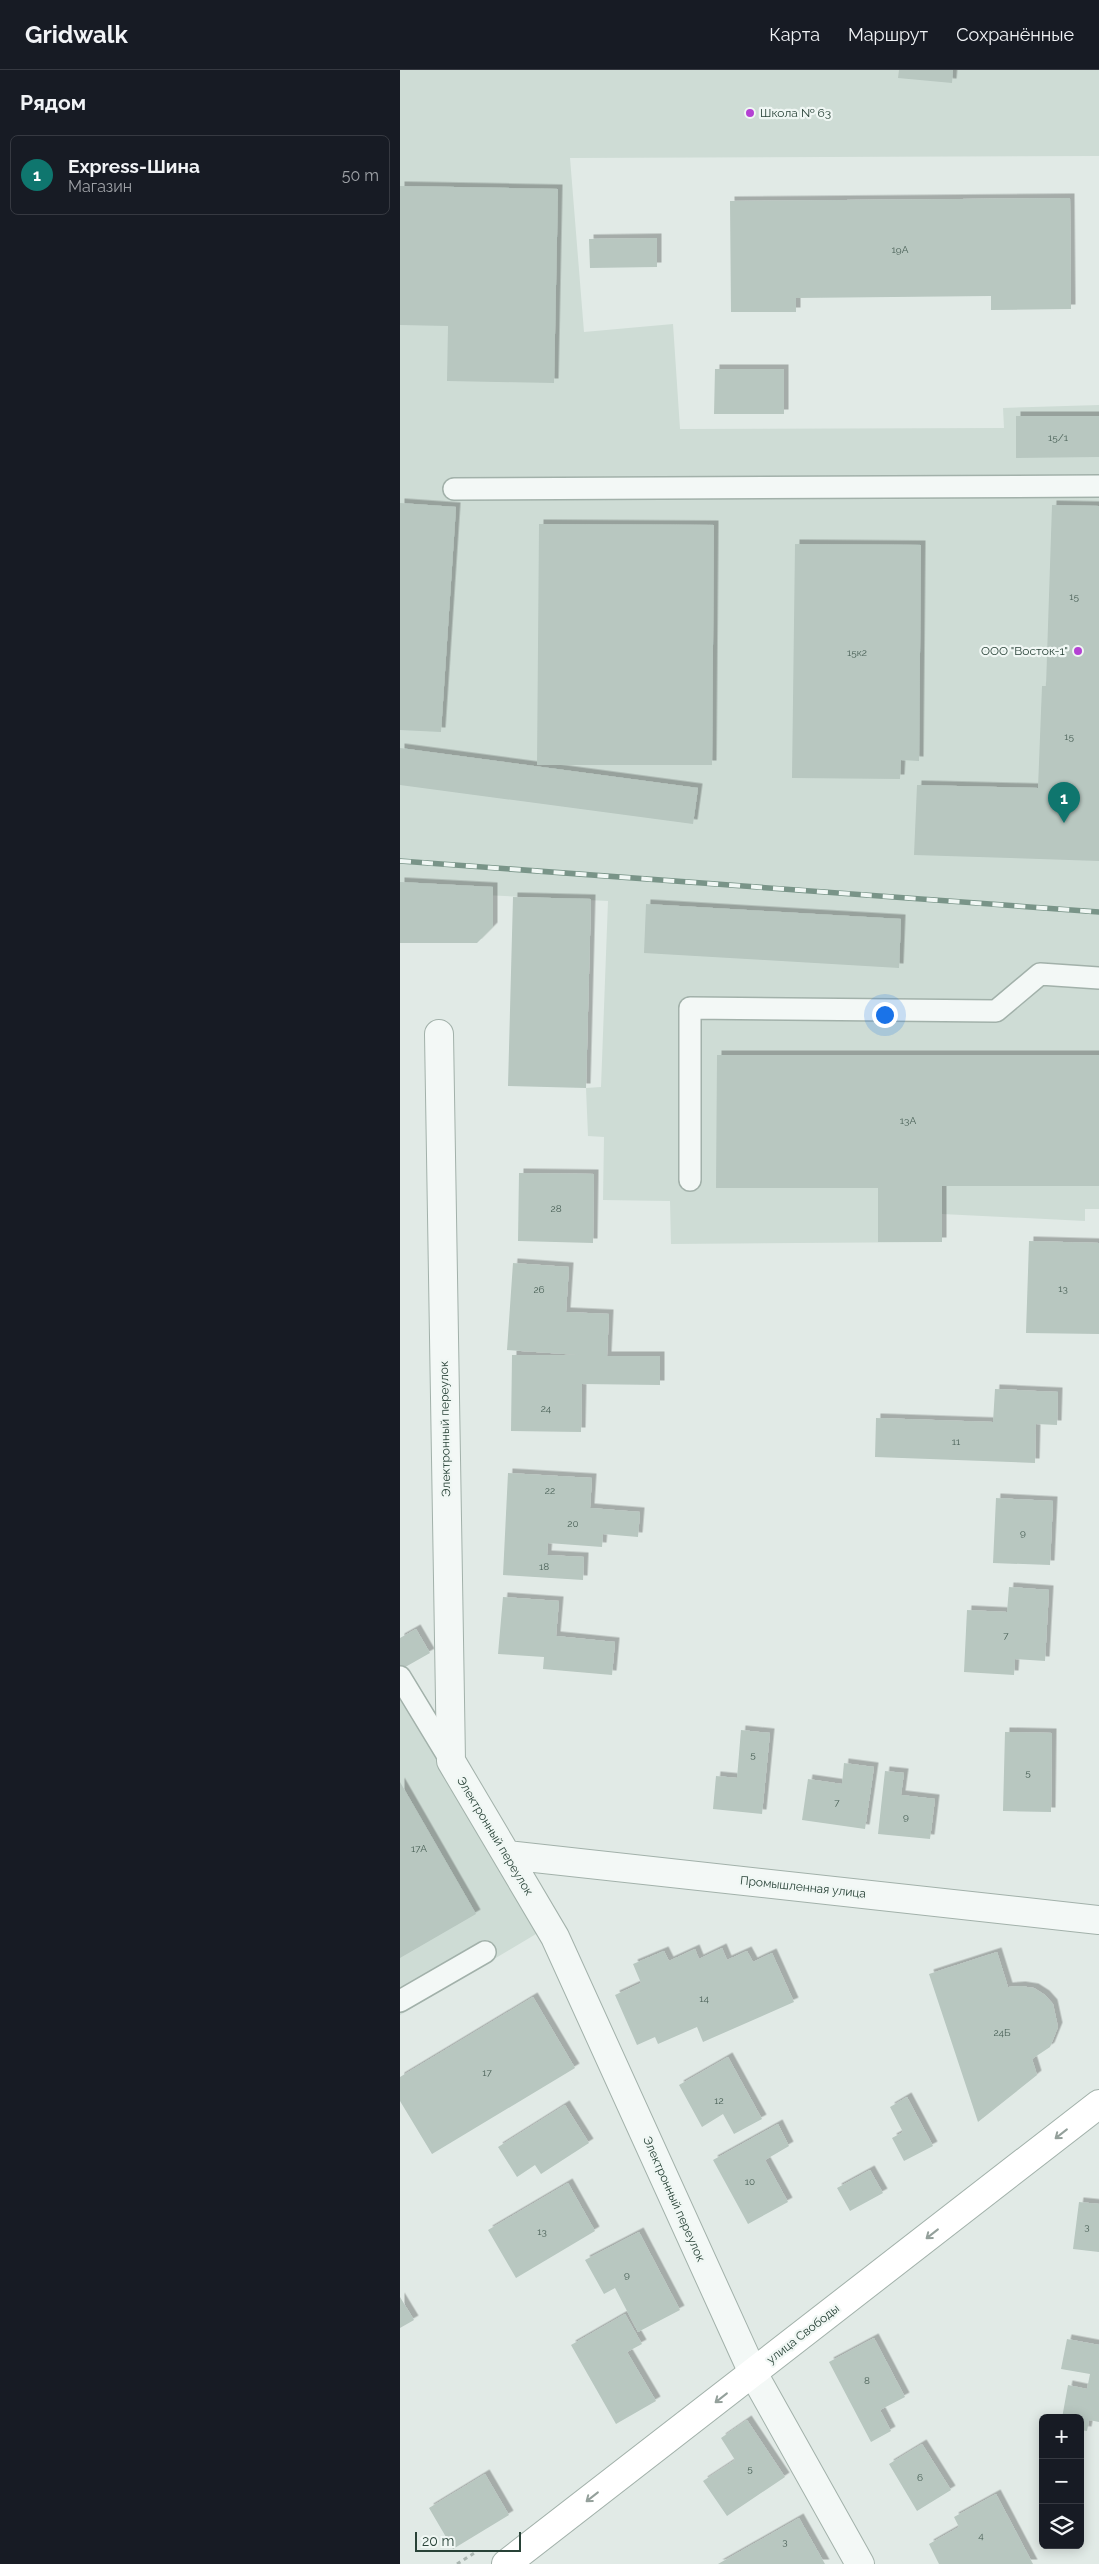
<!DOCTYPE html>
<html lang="ru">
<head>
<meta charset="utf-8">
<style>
  body { margin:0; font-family:Raleway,sans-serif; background:#242831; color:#f1f3f6 }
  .controls { position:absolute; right:15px; bottom:15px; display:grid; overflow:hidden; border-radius:8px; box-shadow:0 2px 12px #0003 }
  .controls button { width:45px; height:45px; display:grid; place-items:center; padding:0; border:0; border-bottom:1px solid #363941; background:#171b24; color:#f1f3f6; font:25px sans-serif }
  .scale { position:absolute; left:15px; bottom:12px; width:106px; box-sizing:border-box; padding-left:5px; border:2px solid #284237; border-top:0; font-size:14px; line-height:18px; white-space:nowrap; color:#284237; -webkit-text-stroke:4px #f0f7f4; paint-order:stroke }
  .you { position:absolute; left:484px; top:944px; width:18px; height:18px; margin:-12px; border:4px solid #fff; border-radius:50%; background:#1a73e8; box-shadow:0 0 0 8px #1a73e833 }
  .badge { display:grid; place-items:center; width:32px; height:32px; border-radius:50%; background:#0f766e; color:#fff; font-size:16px; font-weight:700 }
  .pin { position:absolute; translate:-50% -41px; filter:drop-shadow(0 1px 2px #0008) }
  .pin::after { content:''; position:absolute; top:26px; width:18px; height:15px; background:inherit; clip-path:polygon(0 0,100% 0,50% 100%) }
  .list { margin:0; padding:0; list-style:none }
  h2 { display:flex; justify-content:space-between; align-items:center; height:65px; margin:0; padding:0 20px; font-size:21px }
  h2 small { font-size:16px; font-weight:400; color:#9ea1a6 }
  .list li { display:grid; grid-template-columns:32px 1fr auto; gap:15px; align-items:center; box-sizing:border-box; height:80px; margin:0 10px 10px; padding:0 10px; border:1px solid #363941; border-radius:8px }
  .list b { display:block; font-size:19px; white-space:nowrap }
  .list p { margin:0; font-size:16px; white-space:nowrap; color:#9ea1a6 }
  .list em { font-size:16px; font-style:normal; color:#9ea1a6 }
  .icon { flex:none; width:28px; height:28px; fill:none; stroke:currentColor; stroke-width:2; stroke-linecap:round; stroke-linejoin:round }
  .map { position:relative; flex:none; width:699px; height:2494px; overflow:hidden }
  header { display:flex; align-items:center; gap:30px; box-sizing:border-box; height:70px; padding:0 25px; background:#171b24; border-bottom:1px solid #363941 }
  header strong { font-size:24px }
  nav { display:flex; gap:28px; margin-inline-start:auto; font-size:18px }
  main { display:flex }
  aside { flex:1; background:#171b24 }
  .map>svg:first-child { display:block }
  .built { fill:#cedcd5 }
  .building { fill:#b8c7c0; filter:url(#shadow) }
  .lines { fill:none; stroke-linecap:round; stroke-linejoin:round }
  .service-casing { stroke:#a2b1aa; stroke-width:24 }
  .minor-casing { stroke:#a2b1aa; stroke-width:30 }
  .secondary-casing { stroke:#a2b1aa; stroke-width:30 }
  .path { stroke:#aab6b1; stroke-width:3; stroke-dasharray:4 4; stroke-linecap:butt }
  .service { stroke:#f3f8f6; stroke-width:21 }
  .minor { stroke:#f3f8f6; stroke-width:28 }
  .secondary { stroke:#fff; stroke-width:28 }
  .rail-casing { stroke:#799488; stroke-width:5.5 }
  .rail { stroke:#f0f7f4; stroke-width:4; stroke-dasharray:11; stroke-linecap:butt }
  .oneway { stroke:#94a09b }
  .poi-dot { fill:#b441d3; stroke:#f0f7f4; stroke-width:2 }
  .labels { text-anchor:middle; stroke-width:4.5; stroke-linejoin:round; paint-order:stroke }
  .number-label { font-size:10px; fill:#4c6359 }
  .poi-label { font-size:12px; fill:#284237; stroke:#f0f7f4; text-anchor:start }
  .street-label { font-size:12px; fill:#284237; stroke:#f0f7f4 }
</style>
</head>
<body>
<header>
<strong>Gridwalk</strong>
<nav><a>Карта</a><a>Маршрут</a><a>Сохранённые</a></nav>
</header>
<main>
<aside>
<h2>Рядом<small></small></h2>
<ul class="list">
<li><span class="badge">1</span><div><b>Express-Шина</b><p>Магазин</p></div><em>50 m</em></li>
</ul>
</aside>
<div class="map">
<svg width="699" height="2494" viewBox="0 0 699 2494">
  <defs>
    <filter id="shadow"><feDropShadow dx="4.5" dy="-4.5" stdDeviation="0" flood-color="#0004"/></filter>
  </defs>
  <rect width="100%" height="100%" fill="#e1eae6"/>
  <!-- built -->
  <path class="built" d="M0,0H699V86L170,88L184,262L273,254L280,359L604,358L603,338L699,335V1139H685V1151L542,1144V1172L271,1174L270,1131L203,1130L204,1067L188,1066L186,1018L201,1017L208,831L0,821Z
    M0,1625L141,1861L0,1945Z"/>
  <!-- building -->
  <path class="building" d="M499,0H553L552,13L498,8Z
    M0,116L158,119L154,313L47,311L48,256L0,255Z
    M670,128L671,239L591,240V226L396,228V242H331L330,131Z
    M257,168V197L190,198L189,169Z
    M315,299H384V344H314Z
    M616,346H699V387L616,388Z
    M0,433L56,437L41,662L0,660Z
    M652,435L699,436V791L514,785L517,715L638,718L642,616H646Z
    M139,454L314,455L312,695H137Z
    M395,474L521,475L519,691L501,690L500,709L392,708Z
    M0,678L298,718L293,754L0,715Z
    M0,812L93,817V857L77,873H0Z
    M113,827L191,829L186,1018L108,1016Z
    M246,834L501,849L499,898L244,883Z
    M317,985H699V1116H542V1172H478V1118H316Z
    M119,1103L194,1104L193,1173L118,1171Z
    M629,1171L699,1173V1264L626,1263Z
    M113,1193L169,1197L166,1242L209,1244L207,1286H260V1315L182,1314L181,1362L111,1361L112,1285H179L107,1280Z
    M595,1319L658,1322L657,1355L636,1354L635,1393L475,1387L476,1348L593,1352Z
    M108,1403L192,1408L190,1438L240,1442L238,1467L203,1464L202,1477L148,1473L147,1485L184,1487L183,1510L103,1505Z
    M596,1428L653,1431L650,1495L593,1493Z
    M609,1517L649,1520L645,1591L615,1589L614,1605L564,1602L567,1540L607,1542Z
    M103,1527L159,1531L156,1566L215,1572L212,1605L143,1599L144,1587L98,1584Z
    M16,1559L30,1583L0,1600V1568Z
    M341,1660L370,1663L362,1744L313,1739L316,1706L337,1708Z
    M605,1662L652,1663L651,1742L603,1741Z
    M444,1693L474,1697L465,1759L402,1750L408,1709L442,1714Z
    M485,1701L504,1703L501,1725L535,1729L530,1769L478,1764Z
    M0,1712L76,1844L0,1888Z
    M322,1878L327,1890L347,1881L353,1892L372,1883L394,1932L303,1972L297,1957L258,1974L255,1967L237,1975L215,1925L241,1913L233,1894L264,1881L269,1891L295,1879L299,1889Z
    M597,1882L608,1917L621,1916L634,1918L645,1925L653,1934L658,1957L650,1977L632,1989L637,2005L578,2052L529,1904Z
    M133,1927L175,1998L32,2084L0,2031V2007Z
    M328,1987L362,2049L334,2064L323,2044L302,2057L279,2015Z
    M507,2027L533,2076L504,2091L492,2068L503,2062L490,2037Z
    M165,2035L189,2073L141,2104L135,2095L117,2107L98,2077Z
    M378,2054L389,2076L365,2090L388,2132L348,2154L313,2090Z
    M470,2100L483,2123L450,2141L437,2118Z
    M168,2113L195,2161L116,2208L88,2160Z
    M679,2132L699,2134V2182L673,2179Z
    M239,2162L280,2240L238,2262L215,2218L204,2224L185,2190Z
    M0,2227L14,2250L0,2258Z
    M225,2244L242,2274L227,2282L256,2331L216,2354L171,2275Z
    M474,2268L505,2327L480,2340L491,2361L471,2372L429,2292Z
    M667,2269L699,2275V2352L689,2350L687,2361L680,2360V2348H662L668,2315L687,2319L690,2304L661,2299Z
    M347,2350L385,2407L327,2446L303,2411L335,2390L321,2368Z
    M522,2374L551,2420L517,2441L489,2394Z
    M85,2404L109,2445L53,2479L29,2438Z
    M596,2424L633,2494H539L529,2474L559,2457L554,2447Z
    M399,2448L425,2494H318Z"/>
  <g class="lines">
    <defs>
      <path id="service" d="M54,419L699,416
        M290,1110V938L596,941L640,904L699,908
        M0,1607L51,1691
        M0,1931L85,1882"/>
      <path id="minor" d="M39,964L51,1691L155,1867L353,2303L460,2494
        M107,1785L699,1850"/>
      <path id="secondary" d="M106,2494L699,2034"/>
    </defs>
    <!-- service casing -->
    <use href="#service" class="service-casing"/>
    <!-- minor casing -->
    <use href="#minor" class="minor-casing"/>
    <!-- secondary casing -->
    <use href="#secondary" class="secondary-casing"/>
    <!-- path -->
    <path class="path" d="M57,2494L76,2482"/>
    <!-- service -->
    <use href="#service" class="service"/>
    <!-- minor -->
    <use href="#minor" class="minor"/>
    <!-- secondary -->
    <use href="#secondary" class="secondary"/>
    <defs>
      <path id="rail" d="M0,791L699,842"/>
    </defs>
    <!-- rail casing -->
    <use href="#rail" class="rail-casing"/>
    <!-- rail -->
    <use href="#rail" class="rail"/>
  </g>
  <!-- one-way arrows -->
  <defs><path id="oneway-shaft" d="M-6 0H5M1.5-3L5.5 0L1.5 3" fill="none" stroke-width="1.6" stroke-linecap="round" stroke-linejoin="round" transform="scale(1.25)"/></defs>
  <g class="oneway">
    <use href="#oneway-shaft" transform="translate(661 2064) rotate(142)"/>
    <use href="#oneway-shaft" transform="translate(532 2164) rotate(142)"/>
    <use href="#oneway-shaft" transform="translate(321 2328) rotate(142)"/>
    <use href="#oneway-shaft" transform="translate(192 2427) rotate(142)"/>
  </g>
  <!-- markers -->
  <g class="poi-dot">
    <circle cx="350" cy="43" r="5"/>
    <circle cx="678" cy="581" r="5"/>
  </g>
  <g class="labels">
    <!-- number labels -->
    <g class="number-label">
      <text x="500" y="183">19А</text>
      <text x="658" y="371">15/1</text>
      <text x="674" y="530">15</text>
      <text x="457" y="586">15к2</text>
      <text x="669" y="670">15</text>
      <text x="508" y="1054">13А</text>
      <text x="156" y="1142">28</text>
      <text x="663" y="1222">13</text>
      <text x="139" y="1223">26</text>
      <text x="146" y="1342">24</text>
      <text x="556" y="1375">11</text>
      <text x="150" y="1424">22</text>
      <text x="173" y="1457">20</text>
      <text x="623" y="1466">9</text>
      <text x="144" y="1500">18</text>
      <text x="606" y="1569">7</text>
      <text x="353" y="1688">5</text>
      <text x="628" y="1706">5</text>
      <text x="437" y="1736">7</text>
      <text x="506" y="1750">9</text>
      <text x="19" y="1782">17А</text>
      <text x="304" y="1932">14</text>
      <text x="602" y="1966">24Б</text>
      <text x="87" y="2006">17</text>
      <text x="319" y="2034">12</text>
      <text x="350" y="2115">10</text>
      <text x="687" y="2160">3</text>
      <text x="142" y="2165">13</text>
      <text x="227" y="2208">9</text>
      <text x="467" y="2314">8</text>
      <text x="350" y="2402">5</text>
      <text x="520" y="2411">6</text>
      <text x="581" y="2469">4</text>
      <text x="385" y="2475">3</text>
    </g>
    <!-- poi labels -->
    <g class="poi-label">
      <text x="360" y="47">Школа № 63</text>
      <text x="668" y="585" text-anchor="end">ООО "Восток-1"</text>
    </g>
    <!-- street labels -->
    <g class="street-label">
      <text transform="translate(45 1359) rotate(-91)" y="4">Электронный переулок</text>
      <text transform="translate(95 1766) rotate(59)" y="4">Электронный переулок</text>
      <text transform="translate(403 1817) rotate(6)" y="4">Промышленная улица</text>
      <text transform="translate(274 2129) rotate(66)" y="4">Электронный переулок</text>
      <text transform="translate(403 2264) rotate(-38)" y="4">улица Свободы</text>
    </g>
  </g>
</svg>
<div class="controls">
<button>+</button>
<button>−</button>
<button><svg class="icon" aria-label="layers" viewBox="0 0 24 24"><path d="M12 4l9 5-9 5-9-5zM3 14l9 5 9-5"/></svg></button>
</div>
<div class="scale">20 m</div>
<div class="you"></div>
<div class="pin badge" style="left:664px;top:753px">1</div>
</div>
</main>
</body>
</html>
